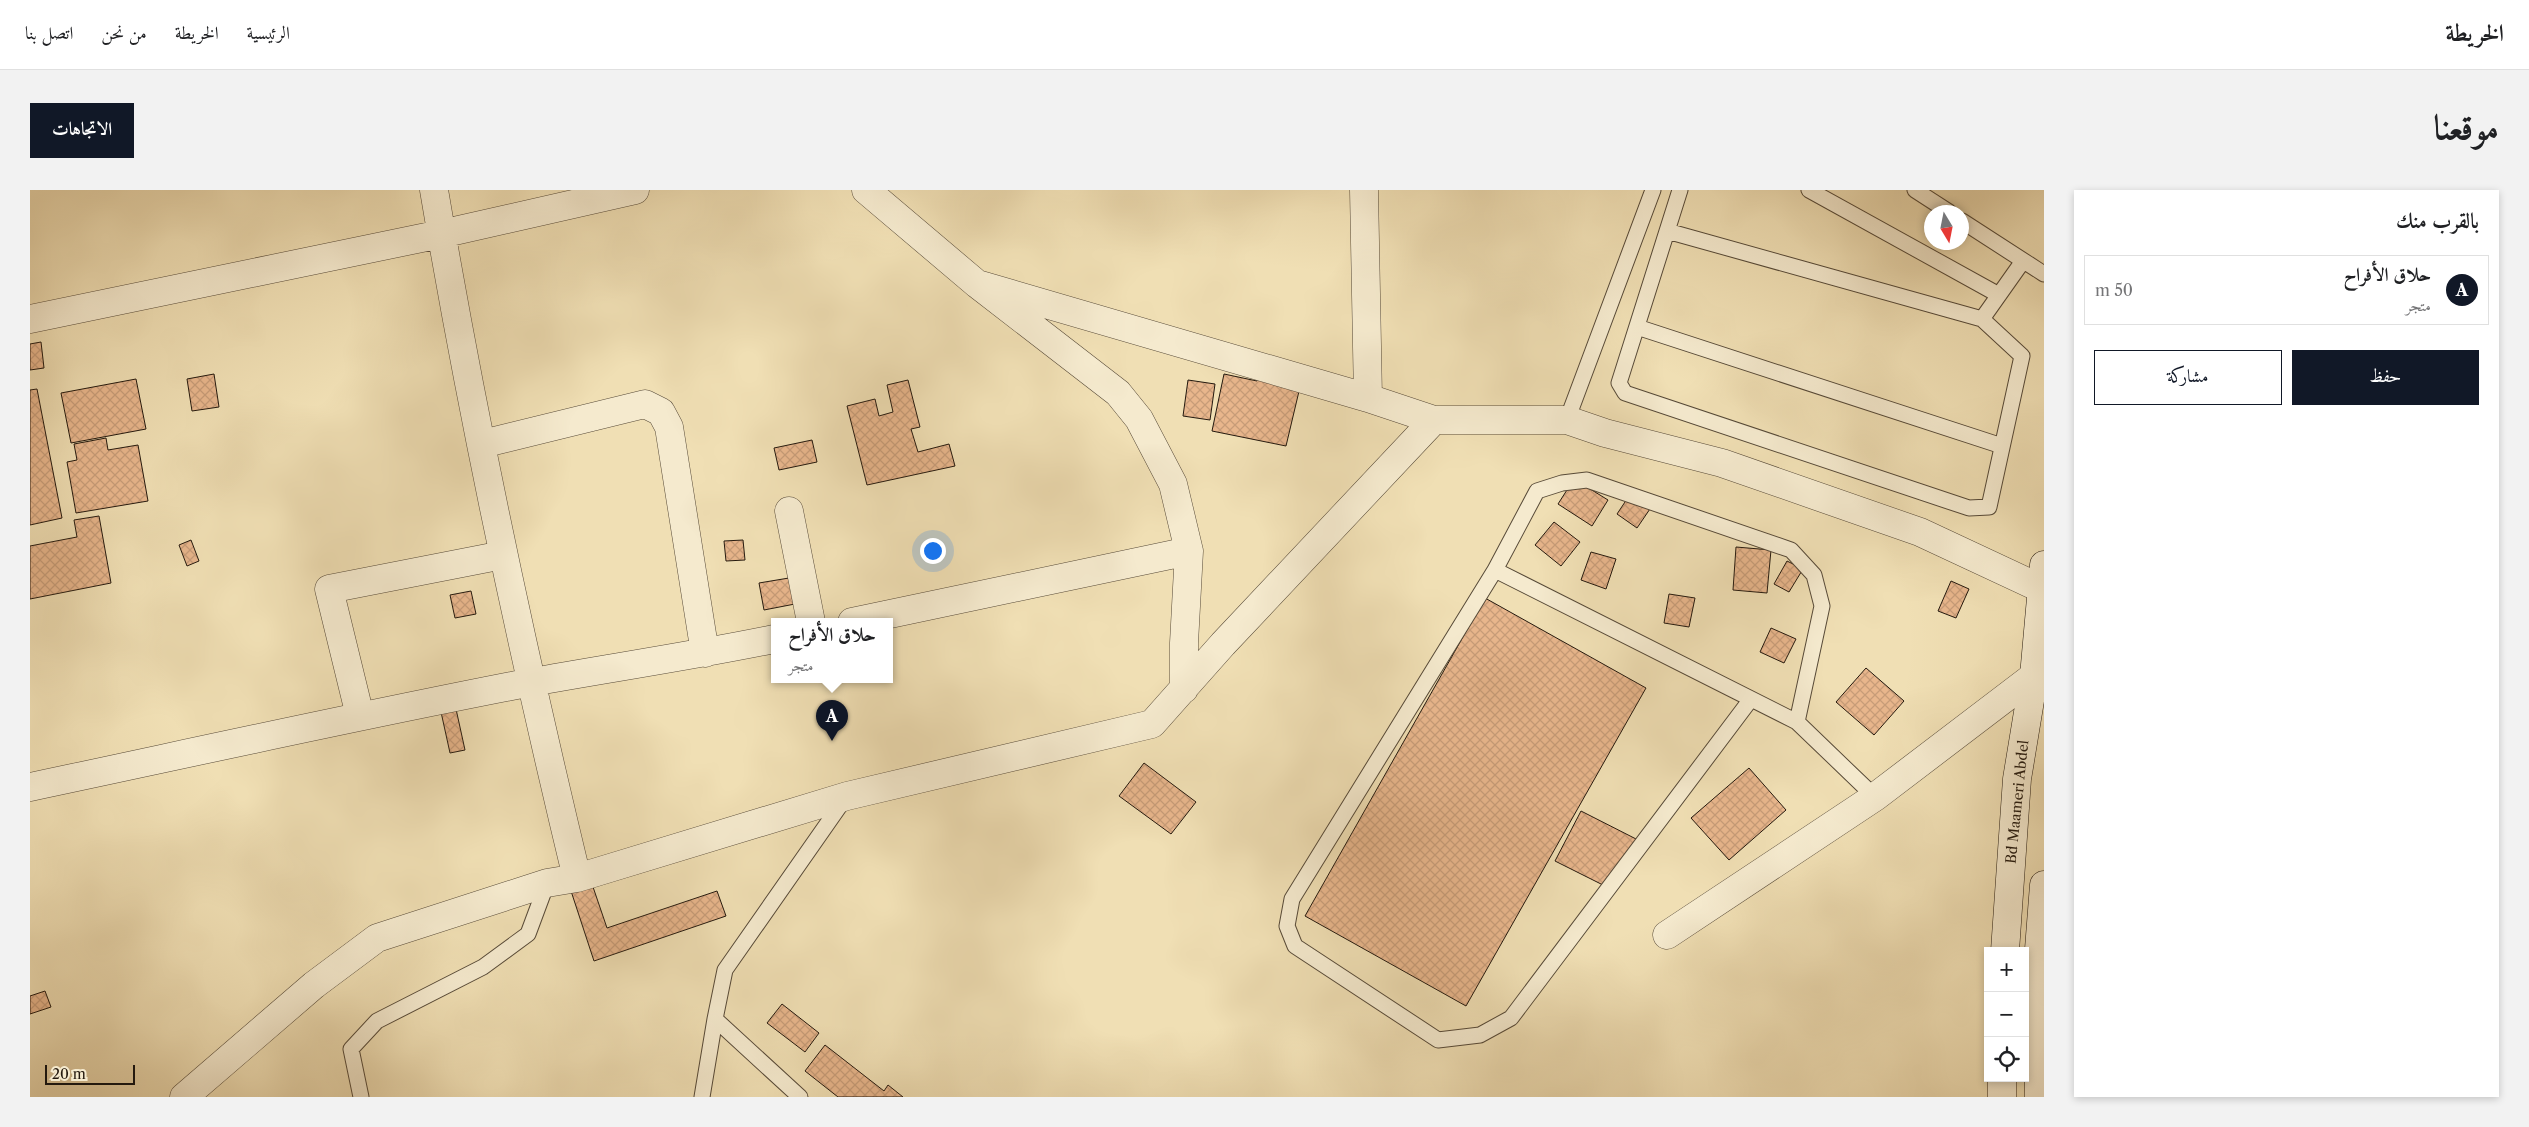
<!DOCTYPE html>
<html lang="ar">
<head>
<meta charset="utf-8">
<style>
  body { margin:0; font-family:"Libre Caslon Text",Amiri,serif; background:#f2f2f2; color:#202124; direction:rtl }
  .controls { position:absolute; right:15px; bottom:15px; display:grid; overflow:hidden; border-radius:0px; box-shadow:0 2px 8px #0003 }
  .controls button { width:45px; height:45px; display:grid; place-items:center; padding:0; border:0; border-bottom:1px solid #e0e0e0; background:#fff; color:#202124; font:25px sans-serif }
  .compass { position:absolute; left:1894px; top:15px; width:45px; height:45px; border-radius:50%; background:#fff; box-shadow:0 2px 8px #0003; rotate:170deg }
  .scale { position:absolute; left:15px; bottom:12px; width:90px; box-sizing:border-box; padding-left:5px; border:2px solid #24190e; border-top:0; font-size:14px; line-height:18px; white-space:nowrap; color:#24190e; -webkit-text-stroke:4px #f5eace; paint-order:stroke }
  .you { position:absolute; left:902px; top:360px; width:18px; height:18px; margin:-12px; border:4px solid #fff; border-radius:50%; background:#1a73e8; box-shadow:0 0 0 8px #1a73e833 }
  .badge { display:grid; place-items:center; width:32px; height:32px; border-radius:50%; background:#111827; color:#fff; font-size:16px; font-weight:700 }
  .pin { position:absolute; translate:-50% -41px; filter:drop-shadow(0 1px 2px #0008) }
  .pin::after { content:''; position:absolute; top:26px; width:18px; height:15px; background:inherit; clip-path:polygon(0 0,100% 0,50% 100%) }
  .popup { position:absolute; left:741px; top:428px; width:122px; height:65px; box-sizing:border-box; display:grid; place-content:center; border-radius:0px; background:#fff; filter:drop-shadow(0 1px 4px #0005); font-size:16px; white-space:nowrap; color:#757577 }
  .popup b { font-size:19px; color:#202124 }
  .popup::after { content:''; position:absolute; left:50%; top:100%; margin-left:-10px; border:10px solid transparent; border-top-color:#fff }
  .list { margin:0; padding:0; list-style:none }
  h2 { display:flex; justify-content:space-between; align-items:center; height:65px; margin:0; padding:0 20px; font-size:21px }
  h2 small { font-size:16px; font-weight:400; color:#757577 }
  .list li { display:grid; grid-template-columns:32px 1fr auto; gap:15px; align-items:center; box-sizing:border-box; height:70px; margin:0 10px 10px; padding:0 10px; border:1px solid #e0e0e0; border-radius:0px }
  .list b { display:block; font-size:19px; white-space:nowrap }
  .list p { margin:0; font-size:16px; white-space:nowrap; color:#757577 }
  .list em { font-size:16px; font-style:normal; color:#757577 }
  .actions { display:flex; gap:10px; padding:15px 20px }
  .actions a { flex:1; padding:11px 0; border:1px solid #111827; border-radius:0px; text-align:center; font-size:18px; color:#111827 }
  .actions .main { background:#111827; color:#fff }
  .icon { flex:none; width:28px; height:28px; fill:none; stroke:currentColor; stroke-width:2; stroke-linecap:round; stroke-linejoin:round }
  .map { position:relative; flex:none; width:2014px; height:907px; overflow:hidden; direction:ltr; border-radius:0px }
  header { display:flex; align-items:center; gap:30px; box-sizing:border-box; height:70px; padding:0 25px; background:#fff; border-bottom:1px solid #e0e0e0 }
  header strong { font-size:24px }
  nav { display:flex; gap:28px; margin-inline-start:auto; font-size:18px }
  .intro { display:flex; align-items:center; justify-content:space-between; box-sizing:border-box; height:120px; padding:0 30px }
  h1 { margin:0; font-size:35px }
  .button { padding:12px 22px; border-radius:0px; background:#111827; color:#fff; font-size:18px; font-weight:700 }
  main { display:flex; gap:30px; padding:0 30px }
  aside { flex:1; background:#fff; border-radius:0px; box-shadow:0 2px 8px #0003 }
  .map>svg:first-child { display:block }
  .building { fill:url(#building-cross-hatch); stroke:#24190e }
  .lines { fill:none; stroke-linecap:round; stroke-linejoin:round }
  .lane-casing { stroke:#574a38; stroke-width:17 }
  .street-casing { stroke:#574a38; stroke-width:29 }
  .secondary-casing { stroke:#24190e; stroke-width:29 }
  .lane { stroke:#f5eace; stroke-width:15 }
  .street { stroke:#f5eace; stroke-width:28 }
  .secondary { stroke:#f5eace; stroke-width:28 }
  .labels { text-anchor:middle; stroke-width:4; stroke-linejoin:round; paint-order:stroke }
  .street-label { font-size:14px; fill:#24190e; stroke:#f5eace }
</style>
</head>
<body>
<header>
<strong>الخريطة</strong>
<nav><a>الرئيسية</a><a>الخريطة</a><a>من نحن</a><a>اتصل بنا</a></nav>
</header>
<div class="intro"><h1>موقعنا</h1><a class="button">الاتجاهات</a></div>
<main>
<aside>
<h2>بالقرب منك<small></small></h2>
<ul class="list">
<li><span class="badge">A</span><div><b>حلاق الأفراح</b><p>متجر</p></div><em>50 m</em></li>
</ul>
<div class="actions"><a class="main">حفظ</a><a>مشاركة</a></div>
</aside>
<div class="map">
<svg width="2014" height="907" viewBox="0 0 2014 907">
  <defs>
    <pattern id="building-cross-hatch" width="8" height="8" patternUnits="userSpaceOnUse" patternTransform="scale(1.25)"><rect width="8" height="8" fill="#e8b68c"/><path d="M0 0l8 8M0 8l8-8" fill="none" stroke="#c79c78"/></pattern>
  </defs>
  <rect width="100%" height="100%" fill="#f0dfb4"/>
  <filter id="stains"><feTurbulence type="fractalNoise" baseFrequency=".004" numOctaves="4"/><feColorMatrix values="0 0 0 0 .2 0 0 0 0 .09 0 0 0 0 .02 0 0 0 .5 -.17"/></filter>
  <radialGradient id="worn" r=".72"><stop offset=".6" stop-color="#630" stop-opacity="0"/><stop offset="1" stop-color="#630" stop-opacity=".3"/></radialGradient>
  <!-- building -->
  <path class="building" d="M11,152L14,178L0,180V154Z
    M184,184L189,217L162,221L157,189Z
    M1194,184L1227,191L1228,188L1270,197L1256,256L1182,241Z
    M106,189L116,239L41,253L31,203Z
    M878,190L890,237L881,239L888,262L919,254L925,276L837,295L817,216L845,209L849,226L863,222L857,195Z
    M1158,190L1185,194L1180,230L1153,226Z
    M7,199L32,328L0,335V200Z
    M76,248L78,260L108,255L118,311L46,323L37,272L47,270L44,254Z
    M782,250L787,272L749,280L744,258Z
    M1544,289L1578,310L1562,336L1528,314Z
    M1601,303L1622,316L1607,338L1587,324Z
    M69,326L81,393L0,409V356L47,347L44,330Z
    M1524,332L1550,352L1531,376L1505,355Z
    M161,350L169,371L157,376L149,355Z
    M713,350L715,370L696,371L694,351Z
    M1706,357L1741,360L1737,403L1703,400Z
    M1561,362L1586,369L1576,399L1551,390Z
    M1757,371L1773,379L1759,402L1744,394Z
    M765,387L770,413L734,420L729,393Z
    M1921,391L1939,399L1926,428L1908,421Z
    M441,401L446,424L425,428L420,405Z
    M1639,404L1665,408L1659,437L1634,433Z
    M1455,408L1616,498L1436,816L1275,726Z
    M1741,438L1766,449L1754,473L1730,462Z
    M1836,478L1874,511L1844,545L1806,512Z
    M426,519L435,560L420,563L411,522Z
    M1114,573L1166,612L1141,644L1089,606Z
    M1719,578L1756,620L1699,670L1661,628Z
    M1551,621L1610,651L1585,701L1525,671Z
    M562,694L577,738L687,701L696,726L564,771L541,701Z
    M15,801L21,817L0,824V806Z
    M752,814L789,843L775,862L737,833Z
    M795,855L854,901L858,895L873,907H808L775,881Z"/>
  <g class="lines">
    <defs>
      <path id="lane" d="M1650,0L1589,193L1595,203L1939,318L1959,317L1992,166L1952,129L1993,71
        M1779,0L1969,105
        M1885,0L1919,22
        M1932,31L2014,84
        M1637,41L1952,129
        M1607,137L1972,256
        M1537,230L1623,0
        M1465,380L1507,301L1532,293L1557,290L1761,360L1784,385L1792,416L1767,532
        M1721,509L1481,828L1450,845L1408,850L1265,756L1257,736L1262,709L1465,380L1767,532L1845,607
        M331,907L321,859L347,831L453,777L498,744L517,693
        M672,907L685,829
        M770,907L685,829L695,780L816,607"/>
      <path id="street" d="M404,0C443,231 492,460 547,688
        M836,0L947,94L1088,203L1109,229L1143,294L1159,361L1154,453V499
        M1334,0L1338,208
        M947,94L1338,208L1404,230H1537L1575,243L1692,273L1890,342L2012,399
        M0,129L411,44L605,0
        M452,254L615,214L631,222L639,237L675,463
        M759,321L781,432
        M822,432L1159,361
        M330,526L299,399L473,365
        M0,597C165,562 331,525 497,493C579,478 662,466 744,449
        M1637,745L1845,607L2004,486
        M154,907L284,795L347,748L517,693L547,688L817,606L1122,534L1193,454L1404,230"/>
      <path id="secondary" d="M1975,761L1987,589L2004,486L2014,375
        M1972,888V907
        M2009,907L2008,772L2014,695"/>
    </defs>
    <!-- lane casing -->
    <use href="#lane" class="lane-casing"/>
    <!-- street casing -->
    <use href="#street" class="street-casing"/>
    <!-- secondary casing -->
    <use href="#secondary" class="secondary-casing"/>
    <!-- lane -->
    <use href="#lane" class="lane"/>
    <!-- street -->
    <use href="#street" class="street"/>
    <!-- secondary -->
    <use href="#secondary" class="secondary"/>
  </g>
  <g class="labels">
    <!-- street labels -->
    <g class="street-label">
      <text transform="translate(1987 612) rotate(-84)" y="5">Bd Maameri Abdel</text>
    </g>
  </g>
  <rect width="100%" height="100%" filter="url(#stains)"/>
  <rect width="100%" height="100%" fill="url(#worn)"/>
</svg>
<div class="controls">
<button>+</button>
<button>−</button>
<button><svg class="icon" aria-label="locate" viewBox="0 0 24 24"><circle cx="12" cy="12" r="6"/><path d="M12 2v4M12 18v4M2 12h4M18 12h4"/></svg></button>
</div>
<svg class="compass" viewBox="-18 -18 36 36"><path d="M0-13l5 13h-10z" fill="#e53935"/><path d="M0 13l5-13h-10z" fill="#757577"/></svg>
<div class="scale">20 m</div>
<div class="you"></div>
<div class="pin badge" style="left:802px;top:551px">A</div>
<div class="popup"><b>حلاق الأفراح</b>متجر</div>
</div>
</main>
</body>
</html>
